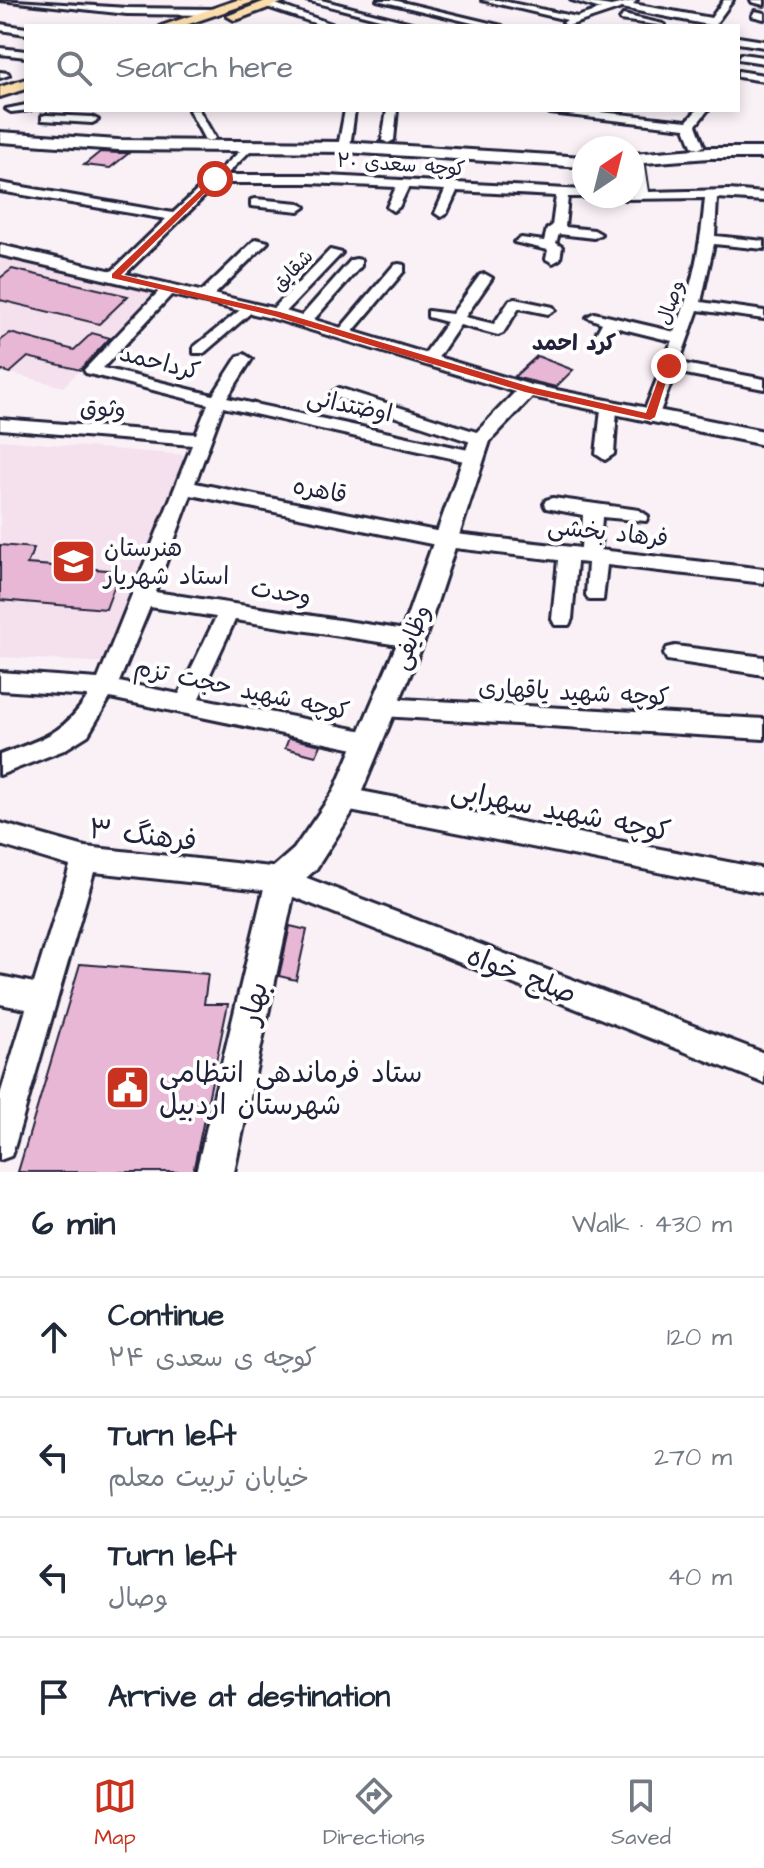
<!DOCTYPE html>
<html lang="en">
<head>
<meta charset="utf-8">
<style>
  body { margin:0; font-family:"Architects Daughter","Playpen Sans Arabic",sans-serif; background:#f6f6f7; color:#1f2937 }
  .compass { position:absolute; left:572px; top:136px; width:72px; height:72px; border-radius:50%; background:#fff; box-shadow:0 4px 12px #0003; rotate:35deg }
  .stop { position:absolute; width:24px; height:24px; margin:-18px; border:6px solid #c8321e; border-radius:50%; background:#fff }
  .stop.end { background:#c8321e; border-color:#fff; box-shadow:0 2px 8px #0008 }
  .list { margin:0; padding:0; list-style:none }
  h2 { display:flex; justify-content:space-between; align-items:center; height:104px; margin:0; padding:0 32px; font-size:34px }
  h2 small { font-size:26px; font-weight:400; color:#747a83 }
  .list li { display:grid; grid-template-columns:52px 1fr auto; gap:24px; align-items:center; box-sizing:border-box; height:120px; padding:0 32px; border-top:2px solid #e0e1e3 }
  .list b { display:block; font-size:30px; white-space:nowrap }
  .list p { margin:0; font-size:26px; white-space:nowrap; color:#747a83 }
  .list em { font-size:26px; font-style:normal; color:#747a83 }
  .icon { flex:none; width:44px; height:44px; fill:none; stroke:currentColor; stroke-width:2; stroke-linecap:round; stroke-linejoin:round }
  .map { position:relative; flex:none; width:764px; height:1172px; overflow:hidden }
  .search { position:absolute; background:#fff; box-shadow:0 4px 12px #0003; left:24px; right:24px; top:24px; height:88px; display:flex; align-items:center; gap:20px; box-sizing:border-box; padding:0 28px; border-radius:0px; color:#747a83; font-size:30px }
  .sheet { height:584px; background:#fff }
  nav { display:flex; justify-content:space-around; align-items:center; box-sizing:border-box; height:112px; border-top:2px solid #e0e1e3; background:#fff; font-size:22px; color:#747a83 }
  nav a { display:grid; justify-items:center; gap:4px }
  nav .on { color:#c8321e }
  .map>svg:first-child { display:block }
  .built { fill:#f5e0ed }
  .building { fill:#e8b7d6; stroke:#22223b; stroke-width:2 }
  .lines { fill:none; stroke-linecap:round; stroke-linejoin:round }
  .minor-casing { stroke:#22223b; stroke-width:6 }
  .tertiary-casing { stroke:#22223b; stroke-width:6 }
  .secondary-casing { stroke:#22223b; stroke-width:6 }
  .primary-casing { stroke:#22223b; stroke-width:6 }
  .minor { fill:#fff; fill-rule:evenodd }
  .tertiary { fill:#fff; fill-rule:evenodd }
  .secondary { fill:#fff; fill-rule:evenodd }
  .primary { fill:#faddab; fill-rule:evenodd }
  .route { fill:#c8321e }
  .labels { text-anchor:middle; stroke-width:8; stroke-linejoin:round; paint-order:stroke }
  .far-street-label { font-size:20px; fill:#22223b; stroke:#fff }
  .far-neighbourhood-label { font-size:22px; font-weight:bold; fill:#22223b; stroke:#fff }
  .street-label { font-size:24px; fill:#22223b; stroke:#fff }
  .poi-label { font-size:24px; fill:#22223b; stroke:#fff; text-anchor:start }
  .near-street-label { font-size:28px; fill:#22223b; stroke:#fff }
  .near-poi-label { font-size:28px; fill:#22223b; stroke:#fff; text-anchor:start }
</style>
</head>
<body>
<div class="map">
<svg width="764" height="1172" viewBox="0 0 764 1172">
  <rect width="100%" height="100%" fill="#faf1f7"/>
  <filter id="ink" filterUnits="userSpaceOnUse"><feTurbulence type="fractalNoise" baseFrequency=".0125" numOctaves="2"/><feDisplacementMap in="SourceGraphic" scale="16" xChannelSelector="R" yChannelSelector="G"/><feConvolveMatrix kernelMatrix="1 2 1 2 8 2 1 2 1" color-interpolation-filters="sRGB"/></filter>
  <g filter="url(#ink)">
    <!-- built -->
    <path class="built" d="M0,255L159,290L63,387L0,370Z
      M0,440L185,455L108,663L0,657Z"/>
    <!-- building -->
    <path class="building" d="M100,152L118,153H129L110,168L84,165Z
      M12,269L128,296L99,324L0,300V278Z
      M10,333L74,350L92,333L110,338L80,370L28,357L10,373L0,370V341Z
      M537,356L573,370L556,387L514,377Z
      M0,545L34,548L27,564L120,571L106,609L0,600Z
      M289,738L321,745L316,756L285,748Z
      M290,926L307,930L296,980L279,976Z
      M80,964L208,974L204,1004H228L193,1172H18Z"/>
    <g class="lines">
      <defs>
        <path id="minor" d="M0,0L127,8L214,9L218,12L214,15L127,14Z
          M306,0H321L423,26H407Z
          M377,0H393L502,26H485Z
          M482,0H498L577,17L601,9L571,0L611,6L637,0L633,4L711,18L724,0H733L714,26L622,8L568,26L563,23L567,20Z
          M264,2H270L337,26H323L264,6Z
          M755,11L764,13V19L752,16Z
          M623,15L663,24L665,26L620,20Z
          M0,24L26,28V34L0,30Z
          M738,37L764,41V47L738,43Z
          M0,48L26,51V57L0,54Z
          M741,54L764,57V63L738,59Z
          M738,71L764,75V81L738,77Z
          M0,72L8,73L9,75L0,78Z
          M26,105V110H30L11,112L6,109Z
          M189,110H199L215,138L213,140H205Z
          M345,110H355L350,147L344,150L338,147Z
          M387,110H397L394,140L388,143L382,140Z
          M545,110H581L687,121L697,110H708L696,125L704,146L698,149L692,146L685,128L550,113Z
          M46,115L92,117L98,120L92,123L42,120V116Z
          M249,143L255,146L226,175H310L584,190V196L588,197H568L565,227L594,230L601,234L594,238L559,234L556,243L562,247L560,259L553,263L546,259L548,250L514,242L521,238L544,241L547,229L552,226L556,196L457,191L447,213L441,217L435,213L445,190L408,188L399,207L393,211L387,207L396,187L310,183H218L120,279H110V273L166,219L0,191V183L173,213Z
          M637,155L643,159L648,192L729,190L764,193V201L717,198L715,236L764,241V249L714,244L701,302L764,311V319L698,310L679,363L764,379V389L675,372L658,417L650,422L642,417L672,341L615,327L605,344H595L592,341L602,323L587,317L594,313L675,332C692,289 701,245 705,198L624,199L622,196H632V192H636L632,158Z
          M255,199L299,203L305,207L299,211L251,206V200Z
          M256,239L268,242L210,299H200V293Z
          M330,250L342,253L281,317H271V311Z
          M356,259L361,260V266L309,325H299V319L351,260Z
          M399,264L404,265V271L349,336H339V330L394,265Z
          M485,274L492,278L465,317L494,324L510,300L515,299L553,307L555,310L548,314L519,308L503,333L498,335L460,325L435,362H423L421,359L447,322L428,317V311L452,314L480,275Z
          M170,284L177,288L175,291L103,368L213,395L238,356L244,354L252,359L227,398L473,451L482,457L473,463L223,407L195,483L446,533L581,548L583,515L546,508L544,504L546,500L553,498L639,510L648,516L646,521L602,517L600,550L764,569V583L607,565L603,600H589L586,595L588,563L577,562L572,619L569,625H555L552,619L558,560L446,547L191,495L155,592L412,631L419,633L423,639L419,645L412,647L235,620L199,698L369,732L377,735L381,742L377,749L369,752L110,698L88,735L64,750L0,775V755C43,738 62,736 88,696L0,690V672L98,679L192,445L0,429V419L196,434L208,404L86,373L84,370L165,285ZM150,607L216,617L179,694L119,682Z
          M249,303L256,307L254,310L204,353H194V347Z
          M339,388L486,435L489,439L486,443H474L333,396L331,393Z
          M609,404L617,409L614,454L605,460L596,454L601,409Z
          M675,646L764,657V675L667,660L664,654L667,648Z
          M382,698L764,719V739L382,716L374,714L371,707L374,700Z
          M345,788L764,869V893L345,810L336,807L333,799L336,791Z
          M0,823L85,847L281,868L764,1053V1083L281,892L94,872L15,1145L11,1156L0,1160V1095L26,1009L0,1004V976L34,983L70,866L0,845Z"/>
        <path id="tertiary" d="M751,0H764V5L752,2Z
          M0,245L282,310L531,385L764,431V445L532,397L490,441L425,639L355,808L316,869L295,888L234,1172H196L266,880L270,870L294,849L334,791L399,639L470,439L515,392L271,318L0,255Z"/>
        <path id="secondary" d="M0,132L118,140L344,142L584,157V167L344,152L118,150L0,142Z
          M709,148H764V158H709L632,164V154Z"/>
        <path id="primary" d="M237,0H259L183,26H161Z
          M268,0H289L239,19L234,20L227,16Z
          M26,79V89L0,97V87Z"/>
      </defs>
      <!-- minor casing -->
      <use href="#minor" class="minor-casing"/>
      <!-- tertiary casing -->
      <use href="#tertiary" class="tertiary-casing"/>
      <!-- secondary casing -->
      <use href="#secondary" class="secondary-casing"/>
      <!-- primary casing -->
      <use href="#primary" class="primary-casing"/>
      <!-- minor -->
      <use href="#minor" class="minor"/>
      <!-- tertiary -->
      <use href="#tertiary" class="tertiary"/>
      <!-- secondary -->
      <use href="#secondary" class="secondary"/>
      <!-- primary -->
      <use href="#primary" class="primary"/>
    </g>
  </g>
  <!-- route -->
  <path class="route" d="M215,176L218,180L121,275L280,312L531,387L646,413L663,366L672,363L655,417L650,420L525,392L274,316L112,278V274Z"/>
  <!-- icons -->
  <defs>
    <symbol id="school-square" viewBox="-11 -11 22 22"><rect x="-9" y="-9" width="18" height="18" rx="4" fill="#c8321e" stroke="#fff"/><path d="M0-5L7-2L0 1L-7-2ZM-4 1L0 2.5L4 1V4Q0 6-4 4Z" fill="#fff"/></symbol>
    <symbol id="civic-square" viewBox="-11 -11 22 22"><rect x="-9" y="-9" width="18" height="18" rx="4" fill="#c8321e" stroke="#fff"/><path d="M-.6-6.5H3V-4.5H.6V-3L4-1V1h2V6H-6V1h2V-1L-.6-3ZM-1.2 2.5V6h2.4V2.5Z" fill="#fff"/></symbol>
  </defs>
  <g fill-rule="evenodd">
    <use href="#school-square" x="48" y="536" width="51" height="51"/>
    <use href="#civic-square" x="102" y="1062" width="51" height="51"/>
  </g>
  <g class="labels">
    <!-- far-street labels -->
    <g class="far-street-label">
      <text transform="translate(401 164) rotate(4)" y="7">کوچه سعدی ۲۰</text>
      <text transform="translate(292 270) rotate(-46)" y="7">شقایق</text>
      <text transform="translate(670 302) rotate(-71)" y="7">وصال</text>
    </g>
    <!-- far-neighbourhood labels -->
    <g class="far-neighbourhood-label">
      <text x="574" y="350">کرد احمد</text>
    </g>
    <!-- street labels -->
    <g class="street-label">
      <text transform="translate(160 362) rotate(14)" y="8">کرداحمد</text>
      <text transform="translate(350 405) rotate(12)" y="8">اوضندانی</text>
      <text transform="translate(103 408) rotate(4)" y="8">وثوق</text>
      <text transform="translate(320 490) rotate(11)" y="8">قاهره</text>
      <text transform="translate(608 532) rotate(6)" y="8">فرهاد بخشی</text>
      <text transform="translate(281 592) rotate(9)" y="8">وحدت</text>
      <text transform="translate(411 637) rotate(-69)" y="8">وظایفی</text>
      <text transform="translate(242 689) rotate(12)" y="8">کوچه شهید حجت تزم</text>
      <text transform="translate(574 692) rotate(3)" y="8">کوچه شهید یاقهاری</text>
    </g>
    <!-- poi labels -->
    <g class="poi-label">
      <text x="104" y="556">هنرستان<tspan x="104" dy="28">استاد شهریار</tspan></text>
    </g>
    <!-- near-street labels -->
    <g class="near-street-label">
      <text transform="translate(561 810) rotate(11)" y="10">کوچه شهید سهرابی</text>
      <text transform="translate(143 834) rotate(7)" y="10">فرهنگ ۳</text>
      <text transform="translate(522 974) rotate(21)" y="10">صلح خواه</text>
      <text transform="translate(253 1003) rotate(-77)" y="10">بهار</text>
    </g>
    <!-- near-poi labels -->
    <g class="near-poi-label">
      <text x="159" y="1082">ستاد فرماندهی انتظامی<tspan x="159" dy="32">شهرستان اردبیل</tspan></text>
    </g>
  </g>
</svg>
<svg class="compass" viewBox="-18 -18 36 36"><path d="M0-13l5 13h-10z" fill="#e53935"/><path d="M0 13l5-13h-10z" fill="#747a83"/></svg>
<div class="stop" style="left:215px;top:179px"></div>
<div class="stop end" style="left:669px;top:366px"></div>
<div class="search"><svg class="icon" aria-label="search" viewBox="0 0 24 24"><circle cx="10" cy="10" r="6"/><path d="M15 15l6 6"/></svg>Search here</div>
</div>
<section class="sheet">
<h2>6 min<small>Walk · 430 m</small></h2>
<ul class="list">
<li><svg class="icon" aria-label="ahead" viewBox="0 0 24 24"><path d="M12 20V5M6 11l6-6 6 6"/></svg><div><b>Continue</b><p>کوچه ی سعدی ۲۴</p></div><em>120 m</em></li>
<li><svg class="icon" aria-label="left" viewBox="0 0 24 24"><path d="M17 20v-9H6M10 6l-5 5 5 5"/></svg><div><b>Turn left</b><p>خیابان تربیت معلم</p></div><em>270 m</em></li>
<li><svg class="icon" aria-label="left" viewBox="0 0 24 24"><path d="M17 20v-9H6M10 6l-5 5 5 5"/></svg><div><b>Turn left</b><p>وصال</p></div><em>40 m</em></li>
<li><svg class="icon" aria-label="arrive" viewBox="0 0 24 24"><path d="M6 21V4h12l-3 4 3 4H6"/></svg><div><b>Arrive at destination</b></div></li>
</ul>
</section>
<nav>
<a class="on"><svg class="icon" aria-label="map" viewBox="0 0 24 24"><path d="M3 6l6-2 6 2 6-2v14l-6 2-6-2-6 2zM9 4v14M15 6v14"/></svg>Map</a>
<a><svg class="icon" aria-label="directions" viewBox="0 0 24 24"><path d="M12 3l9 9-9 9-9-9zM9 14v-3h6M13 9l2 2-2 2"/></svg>Directions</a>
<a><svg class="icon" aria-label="saved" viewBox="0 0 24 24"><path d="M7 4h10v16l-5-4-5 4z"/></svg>Saved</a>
</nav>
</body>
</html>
